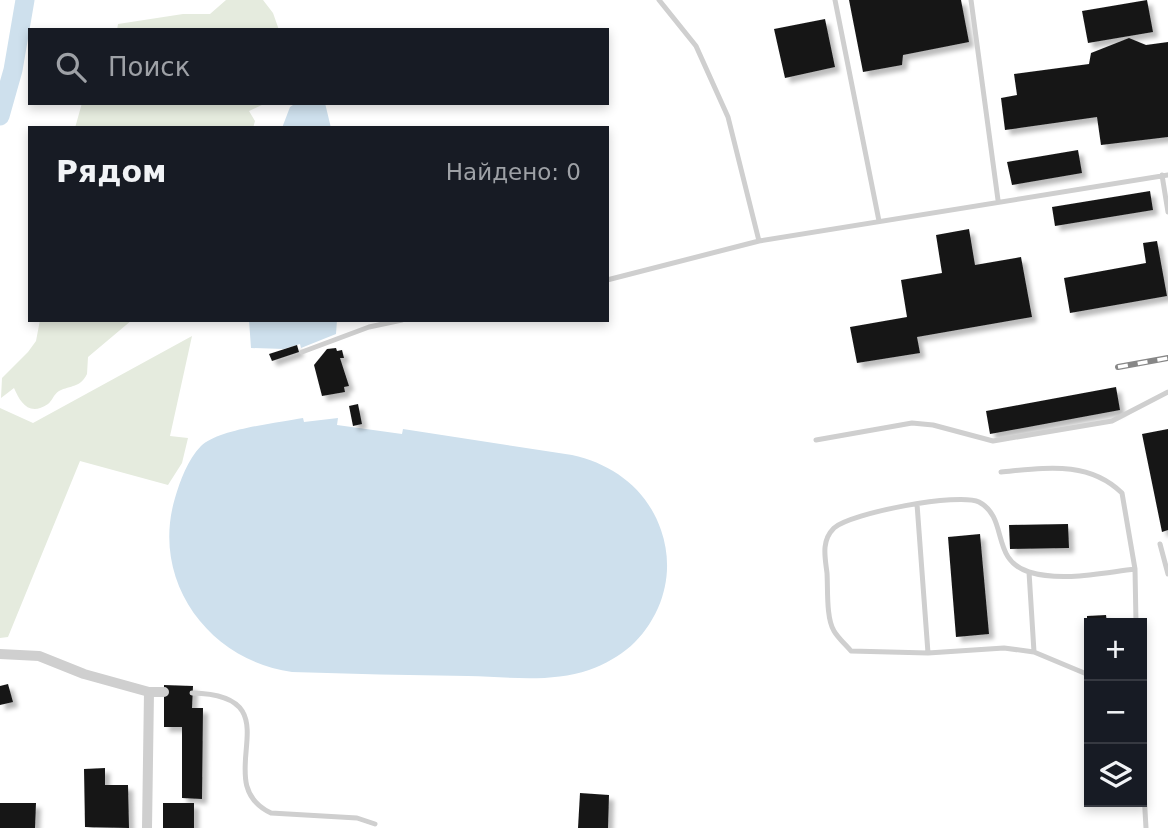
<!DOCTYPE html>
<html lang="ru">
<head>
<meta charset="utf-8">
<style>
  body { margin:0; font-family:"DejaVu Sans",sans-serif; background:#20242c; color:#f1f3f6 }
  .controls { position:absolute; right:21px; bottom:21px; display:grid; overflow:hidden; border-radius:0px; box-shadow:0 4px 10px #0003 }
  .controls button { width:63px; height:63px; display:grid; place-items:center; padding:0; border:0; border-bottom:2px solid #363941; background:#171b24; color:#f1f3f6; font:35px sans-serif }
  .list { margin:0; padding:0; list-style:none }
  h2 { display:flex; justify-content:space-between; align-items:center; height:91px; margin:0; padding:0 28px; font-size:30px }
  h2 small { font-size:23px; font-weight:400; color:#9ea1a6 }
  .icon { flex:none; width:38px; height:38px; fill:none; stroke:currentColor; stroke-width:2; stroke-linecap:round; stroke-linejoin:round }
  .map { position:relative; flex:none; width:1168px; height:828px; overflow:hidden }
  .search { position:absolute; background:#171b24; box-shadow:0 4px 10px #0003; left:28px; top:28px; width:581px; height:77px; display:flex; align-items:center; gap:18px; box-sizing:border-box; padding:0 24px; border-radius:0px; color:#9ea1a6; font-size:26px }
  .panel { position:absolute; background:#171b24; box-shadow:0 4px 10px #0003; left:28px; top:126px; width:581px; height:196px; border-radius:0px }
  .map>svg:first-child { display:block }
  .green { fill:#e5ebde }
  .water { fill:#cee0ed }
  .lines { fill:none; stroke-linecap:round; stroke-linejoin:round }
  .river { stroke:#cee0ed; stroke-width:19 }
  .building { fill:#191919; filter:url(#shadow) }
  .lane { stroke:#cfcfcf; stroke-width:5 }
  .street { stroke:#cfcfcf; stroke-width:10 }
  .rail-casing { stroke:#878787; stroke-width:6 }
  .rail { stroke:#fff; stroke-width:3.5; stroke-dasharray:10; stroke-linecap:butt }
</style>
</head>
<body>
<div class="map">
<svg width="1168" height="828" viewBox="0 0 1168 828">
  <defs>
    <filter id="shadow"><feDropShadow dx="5" dy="5" stdDeviation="2" flood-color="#0004"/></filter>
  </defs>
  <rect width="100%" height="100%" fill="#fff"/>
  <!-- green -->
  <path class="green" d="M226,0H263L273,13L279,30H117L118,24L183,14H210Z
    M82,103H266L249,111L255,121L253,128H75Z
    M40,320H132L88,357L87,374C80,388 71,385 59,391C53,395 53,400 48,404C29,417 20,402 14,388L1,398L2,378L28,352L36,341Z
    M192,336L170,436L188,438L182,463L168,485L80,461L8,637L0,638V408L33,423Z"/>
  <!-- water -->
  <path class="water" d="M296,103H325L331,128H282L290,107Z
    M249,320H337L336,334L301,348L300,344L284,349L251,348Z
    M303,418L304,422L338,418L337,425L402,434L403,429L572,455C613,464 647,489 661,530C670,556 669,583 658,608C644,639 622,658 589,670C551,683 508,677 468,676C409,675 351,674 292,672C210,661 150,582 175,498C180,481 188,459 201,446C219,429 277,423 303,418Z"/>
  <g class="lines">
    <!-- river -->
    <path class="river" d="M0,116L13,70L25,0"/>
  </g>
  <!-- building -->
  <path class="building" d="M849,0H961L969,42L903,55L902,65L863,72Z
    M1147,0L1153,32L1088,43L1082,11Z
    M825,19L835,67L785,78L774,29Z
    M1129,38L1146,45L1168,42V137L1101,145L1097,117L1005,130L1001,98L1017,95L1014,74L1089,64L1091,53Z
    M1078,150L1082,173L1012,185L1007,162Z
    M1150,191L1153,210L1055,226L1052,207Z
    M969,229L975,265L1021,257L1032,317L917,337L920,353L857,363L850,327L907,317L901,280L942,273L936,235Z
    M1157,241L1167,296L1070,313L1064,278L1146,263L1143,243Z
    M297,345L299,352L272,361L269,354Z
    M336,348L337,351L342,350L344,358H340L349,386L344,387L345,392L322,396L314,365L327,349Z
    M1116,387L1120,410L990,434L986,411Z
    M358,404L362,424L353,426L349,406Z
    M1168,429V530L1162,532L1142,434Z
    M1068,524L1069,548L1010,549L1009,525Z
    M980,534L989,634L956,637L948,537Z
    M1106,615L1107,623H1087V616Z
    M8,684L13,702L0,705V686Z
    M164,685L193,686L192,708H203L202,799L182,798V727H164Z
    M105,768V785H128L129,828L85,827L84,769Z
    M580,793L609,795L608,828H578Z
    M0,803H36L35,828H0Z
    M163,803H194V828H163Z"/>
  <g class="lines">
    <!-- lane -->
    <path class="lane" d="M835,0L879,221
      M971,0L998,200
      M1162,175L1168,212
      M759,241L1168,175
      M607,280L759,241L728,117L696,46L659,0
      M302,352L369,327L402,320
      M816,440L912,423L933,425L993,441L1112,421L1168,392
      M1001,472C1045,468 1088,460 1122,493L1135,569L1136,623
      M917,504L928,653
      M1160,544L1168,574
      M1029,572L1034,652
      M1089,675L1034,652L1004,648L928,653L851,651C846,645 838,638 834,631C826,618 828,589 827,573C825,557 821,541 834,528C851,513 959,492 979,502C1009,518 990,560 1029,572C1062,582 1101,573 1135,569
      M192,693C299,695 205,782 271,813L357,818L375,824
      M1142,757L1146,828"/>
    <!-- street -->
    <path class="street" d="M0,654L39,656L84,674L149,692H164
      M147,828L149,692"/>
    <defs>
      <path id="rail" d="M1118,367L1168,358"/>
    </defs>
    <!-- rail casing -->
    <use href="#rail" class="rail-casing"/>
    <!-- rail -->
    <use href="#rail" class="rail"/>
  </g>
</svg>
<div class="controls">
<button>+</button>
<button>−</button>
<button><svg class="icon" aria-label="layers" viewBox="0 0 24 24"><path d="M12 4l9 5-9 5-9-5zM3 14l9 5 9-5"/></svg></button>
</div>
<div class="search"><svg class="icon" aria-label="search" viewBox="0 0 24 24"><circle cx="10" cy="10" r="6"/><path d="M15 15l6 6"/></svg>Поиск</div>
<section class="panel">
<h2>Рядом<small>Найдено: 0</small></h2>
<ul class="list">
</ul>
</section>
</div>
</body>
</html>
